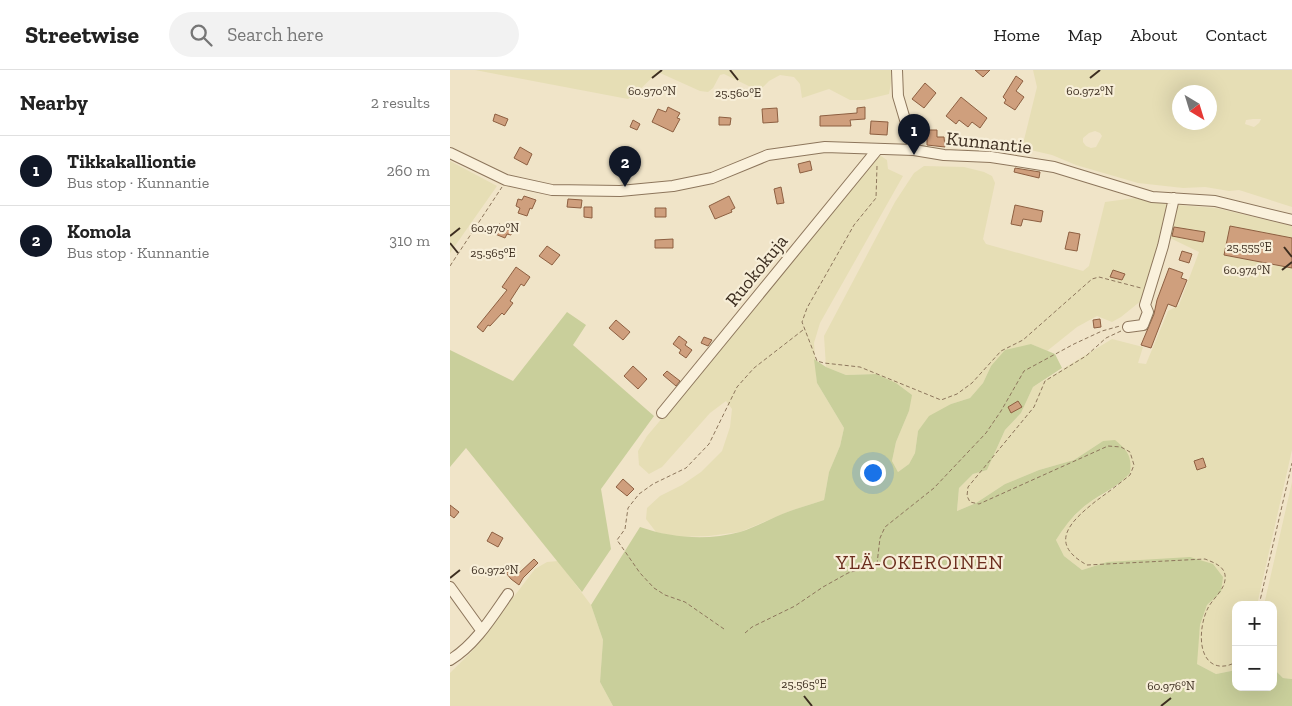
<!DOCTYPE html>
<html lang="en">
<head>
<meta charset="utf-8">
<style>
  body { margin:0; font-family:"Zilla Slab",serif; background:#f2f2f2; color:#222 }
  .controls { position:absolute; right:15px; bottom:15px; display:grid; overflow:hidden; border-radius:10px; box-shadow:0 5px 20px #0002 }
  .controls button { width:45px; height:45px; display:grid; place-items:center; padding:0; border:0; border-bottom:1px solid #e0e0e0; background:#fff; color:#222; font:25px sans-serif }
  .compass { position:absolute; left:722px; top:15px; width:45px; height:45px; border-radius:50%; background:#fff; box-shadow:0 5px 20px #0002; rotate:142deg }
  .you { position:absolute; left:422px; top:402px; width:18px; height:18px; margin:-12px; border:4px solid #fff; border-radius:50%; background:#1a73e8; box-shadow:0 0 0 8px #1a73e833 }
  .badge { display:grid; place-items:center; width:32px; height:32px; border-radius:50%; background:#111827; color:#fff; font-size:16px; font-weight:700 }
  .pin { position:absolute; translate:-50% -41px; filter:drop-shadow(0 1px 2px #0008) }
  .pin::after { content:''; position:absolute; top:26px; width:18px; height:15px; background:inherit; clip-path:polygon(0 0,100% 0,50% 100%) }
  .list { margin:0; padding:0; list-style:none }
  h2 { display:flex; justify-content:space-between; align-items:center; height:65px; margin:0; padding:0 20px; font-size:21px }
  h2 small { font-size:16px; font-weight:400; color:#767676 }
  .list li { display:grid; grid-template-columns:32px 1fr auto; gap:15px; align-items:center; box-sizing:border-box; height:70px; padding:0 20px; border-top:1px solid #e0e0e0 }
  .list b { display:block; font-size:19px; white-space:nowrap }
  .list p { margin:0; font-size:16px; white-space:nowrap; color:#767676 }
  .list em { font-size:16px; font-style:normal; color:#767676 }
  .icon { flex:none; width:28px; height:28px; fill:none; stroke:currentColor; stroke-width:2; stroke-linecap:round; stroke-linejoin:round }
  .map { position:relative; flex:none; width:842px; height:636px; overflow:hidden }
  header { display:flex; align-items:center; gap:30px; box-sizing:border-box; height:70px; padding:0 25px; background:#fff; border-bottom:1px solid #e0e0e0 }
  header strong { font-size:24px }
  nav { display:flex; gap:28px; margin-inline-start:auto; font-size:18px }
  .search { width:350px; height:45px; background:#f2f2f2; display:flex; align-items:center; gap:12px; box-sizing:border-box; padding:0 18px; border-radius:28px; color:#767676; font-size:19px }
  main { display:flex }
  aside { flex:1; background:#fff }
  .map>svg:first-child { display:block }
  .farmland { fill:#e6deb5; fill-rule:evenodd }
  .green { fill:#c9cf9b }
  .building { fill:#cf9f7d; stroke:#8d5f41 }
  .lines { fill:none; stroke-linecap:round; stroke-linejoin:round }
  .minor-casing { stroke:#8d765c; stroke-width:12 }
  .path { stroke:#8d765c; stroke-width:1; stroke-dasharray:4 2.5; stroke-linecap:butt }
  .minor { stroke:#faf1dc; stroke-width:10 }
  .ticks { fill:none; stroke:#3d2e20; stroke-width:2 }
  .labels { text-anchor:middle; stroke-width:4.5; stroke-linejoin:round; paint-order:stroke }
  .street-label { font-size:19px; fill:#3d2e20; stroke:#f7eed8 }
  .neighbourhood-label { font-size:20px; letter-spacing:1px; fill:#6b2e1e; stroke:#f7eed8 }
  .ticks-label { font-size:12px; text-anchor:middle; fill:#3d2e20; stroke:#f7eed8; stroke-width:4.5; stroke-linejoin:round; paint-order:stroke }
</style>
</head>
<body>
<header>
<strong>Streetwise</strong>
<div class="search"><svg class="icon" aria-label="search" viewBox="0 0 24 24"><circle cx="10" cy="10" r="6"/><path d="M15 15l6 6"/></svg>Search here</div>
<nav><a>Home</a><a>Map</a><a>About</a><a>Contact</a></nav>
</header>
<main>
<aside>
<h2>Nearby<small>2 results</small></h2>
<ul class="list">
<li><span class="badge">1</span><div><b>Tikkakalliontie</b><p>Bus stop · Kunnantie</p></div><em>260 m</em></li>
<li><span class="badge">2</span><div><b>Komola</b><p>Bus stop · Kunnantie</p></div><em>310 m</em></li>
</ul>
</aside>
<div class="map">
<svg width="842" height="636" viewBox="0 0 842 636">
  <rect width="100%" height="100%" fill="#f0e4c8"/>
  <!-- farmland -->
  <path class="farmland" d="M25,0H441V13L439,24L414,30H400L379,19L352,28L350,14L344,7L330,5L319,11L309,21L274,4L270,5L263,18L258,22L250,21L210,3L206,4L185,24L178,29Z
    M583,0H842V137L789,120L779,121L755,117L733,118L688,113L626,95L602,85L572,78L587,17ZM729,22H759V52H729ZM803,49H811L809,53L804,57L795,54L796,50ZM645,61L650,63L652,66L646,77L641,78L636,76L633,72V68L639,63Z
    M431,86L437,90L438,99L453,106L370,253L364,273L367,313L394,358L390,376L379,402L374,430L340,441L290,462L259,466L226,467L206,462L196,449L197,438L210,426L232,415L251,402L272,381L280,357L282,339L276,331L260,343L212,397L199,404L189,395L188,381L197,366L247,307L424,89Z
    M0,91L47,116L0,183Z
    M474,96L514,97L534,102L542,106L545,113L533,169L536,174L633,201L639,196L655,132L685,128L714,133L717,135L703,192L692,230L671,247L662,252L647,246L627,257L597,281L581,274L541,296L533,313L520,328L501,334L468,361L465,383L459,394L448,402L442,391L446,372L459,341L426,304L396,305L376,297L374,266L445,132L464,103Z
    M728,135L766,138L842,156V380L807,535H786V600L766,604L747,594V583L750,555L757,535L771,522L657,492L632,500L614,486L606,470L616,454L638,433L668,416L653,371L624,390L589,400L555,414L526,433L507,441L509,418L523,404L537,400L555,360L571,343L583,317L662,269L693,277L688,293L696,294L718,241L729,235L749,182L720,168Z
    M842,412V609L833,608L823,598V535H814Z
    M108,491L141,535L153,570L150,612L163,636H0V603L22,581L85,499L97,492Z"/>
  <!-- green -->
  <path class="green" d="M117,242L136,255L123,275L204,346L151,419L161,479L132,522L16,378L0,397V280L63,311Z
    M581,274L605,284L612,298L583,317L571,343L555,360L537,400L523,404L509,418L507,441L526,433L555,414L589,400L624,390L653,371L665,370C678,381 682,386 680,403C666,418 656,421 640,432C626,442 615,455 606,470L614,486L632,500L657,492L740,487L763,494L773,507L771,522L757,535L750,555L747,594L766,604L786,600V617H823V598L833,608L842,609V636H163L150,612L153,570L141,535L190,457C222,468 257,471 290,462C307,457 323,447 340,441C351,437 363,434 374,430L379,402L390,376L394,358L367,313L364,289L376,297L396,305L426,304L446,313L462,325L459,341L446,372L442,391L448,402L459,394L465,383L468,361L479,346L501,334L520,328L533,313L541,296L555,280Z"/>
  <!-- building -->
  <path class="building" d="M525,0H540L533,7Z
    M566,6L573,11L566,21L574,27L565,40L554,33L556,30L553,27Z
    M475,13L486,23L474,38L462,29Z
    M511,27L537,48L530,58L522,52L518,57L509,50L506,54L496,46Z
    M218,37L230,43L227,48L230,49L223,62L202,52L208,39L216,42Z
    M415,37V49L400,50L401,56H370V46L407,43V38Z
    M327,38L328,52L313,53L312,39Z
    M45,44L58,49L55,56L43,51Z
    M269,47L281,48L280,55H269Z
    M183,50L190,54L187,60L180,57Z
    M421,51L438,52L437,65L420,64Z
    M477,60H487V67H494L495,77L477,75Z
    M70,77L82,84L77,95L64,88Z
    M360,91L362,100L350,103L348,94Z
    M565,98L590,102L589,108L564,102Z
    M331,117L334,133L327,134L324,119Z
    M74,126L86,130L82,139L80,138L77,146L68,143L70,138L66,136L68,129L72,130Z
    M279,126L285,138L281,140L282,142L265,149L259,136Z
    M118,129L132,130L131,138L117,137Z
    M565,135L593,141L591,152L573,149L571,156L561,154Z
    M134,137H142V148L134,147Z
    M205,138H216V147H205Z
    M49,154L63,159L61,165L57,164L55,168L45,164Z
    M780,156L842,168V198L774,185Z
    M724,157L755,162L753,172L722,166Z
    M619,162L630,164L627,181L615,179Z
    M223,169V178H205V170Z
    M97,176L110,185L102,195L89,186Z
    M732,181L742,184L739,193L729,190Z
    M66,197L80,207L74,216L71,214L60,231L63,233L54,245L52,243L40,256L38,255L33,262L27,257L57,220L52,217Z
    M719,198L733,203L731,208L737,210L726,237L718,234L701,278L691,275L704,244L707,230Z
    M663,200L675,204L672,210L660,207Z
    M650,249L651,257L644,258L643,250Z
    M166,250L180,262L173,270L159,258Z
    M229,266L237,272L235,275L242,280L236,288L229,283L231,280L223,274Z
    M254,267L262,270L258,276L251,273Z
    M183,296L197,309L188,319L174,306Z
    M217,301L230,311L226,316L213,305Z
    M568,331L572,337L561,343L558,337Z
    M753,388L756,397L747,400L744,391Z
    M173,409L184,419L177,426L166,417Z
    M0,435L9,442L4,448L0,445Z
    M42,462L53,468L48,477L37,471Z
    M84,489L88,493L73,508L69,515L61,509L56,503L64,497L68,504Z"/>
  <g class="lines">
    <defs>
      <path id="minor" d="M447,0L448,26L464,80
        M0,83L56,110L102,120L170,121L223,116L262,108L318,85L375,77L464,80L494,85L541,87L604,97L702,127L765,131L842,150
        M678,257L693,255L698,242L695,235L713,176L724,128
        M212,343L427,80
        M0,517L31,560
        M0,590C25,575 42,547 58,524"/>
    </defs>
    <!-- minor casing -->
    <use href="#minor" class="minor-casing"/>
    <!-- path -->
    <path class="path" d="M427,96L426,128L404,155L357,238L352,252L367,291L374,293L410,297L491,330L507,324L522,313L551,281L573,270L642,209L649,207L691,218
      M0,196L52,117
      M671,261L656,268L636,286L595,311L584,337L518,417L517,426L520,432L529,434L658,376L671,377L680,382L684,395L680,405C669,414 657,423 646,431C621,451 597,473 637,495L755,489C765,493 777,497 775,510C774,521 761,530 757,540C750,555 747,585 763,594C771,598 779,596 786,592
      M809,535L842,393
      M274,559L235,532L215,525L204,518L190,503L167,470L175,459L178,438L189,424L203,414L236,398L259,374L287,317L304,298L353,260
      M295,563L302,557L345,536L373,517L398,503L427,494L430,468L435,457L484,418L536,363L551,341L574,301L624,274L652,261L670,256"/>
    <!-- minor -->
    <use href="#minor" class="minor"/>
  </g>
  <!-- ticks -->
  <path class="ticks" d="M280,0L288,10M202,8L212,0M640,8L650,0M0,166L10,158M0,173L8,183M834,177L842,187M832,200L842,192M0,508L10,500M354,626L362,636M711,636L721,628"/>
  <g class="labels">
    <!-- street labels -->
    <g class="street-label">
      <text transform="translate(539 72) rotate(6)" y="7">Kunnantie</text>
      <text transform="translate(306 200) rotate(-51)" y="7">Ruokokuja</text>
    </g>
    <!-- neighbourhood labels -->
    <g class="neighbourhood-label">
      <text x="470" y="499">YLÄ-OKEROINEN</text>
    </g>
  </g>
  <g class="ticks-label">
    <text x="202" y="25">60.970°N</text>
    <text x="640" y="25">60.972°N</text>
    <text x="288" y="27">25.560°E</text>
    <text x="45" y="162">60.970°N</text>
    <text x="799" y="181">25.555°E</text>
    <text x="43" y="187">25.565°E</text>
    <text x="797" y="204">60.974°N</text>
    <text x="45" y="504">60.972°N</text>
    <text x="354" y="618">25.565°E</text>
    <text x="721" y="620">60.976°N</text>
  </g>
</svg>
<div class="controls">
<button>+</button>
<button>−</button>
</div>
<svg class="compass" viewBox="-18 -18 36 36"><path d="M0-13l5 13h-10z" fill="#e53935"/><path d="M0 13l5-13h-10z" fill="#767676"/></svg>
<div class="you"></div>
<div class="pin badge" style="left:464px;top:85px">1</div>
<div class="pin badge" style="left:175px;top:117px">2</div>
</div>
</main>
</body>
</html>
